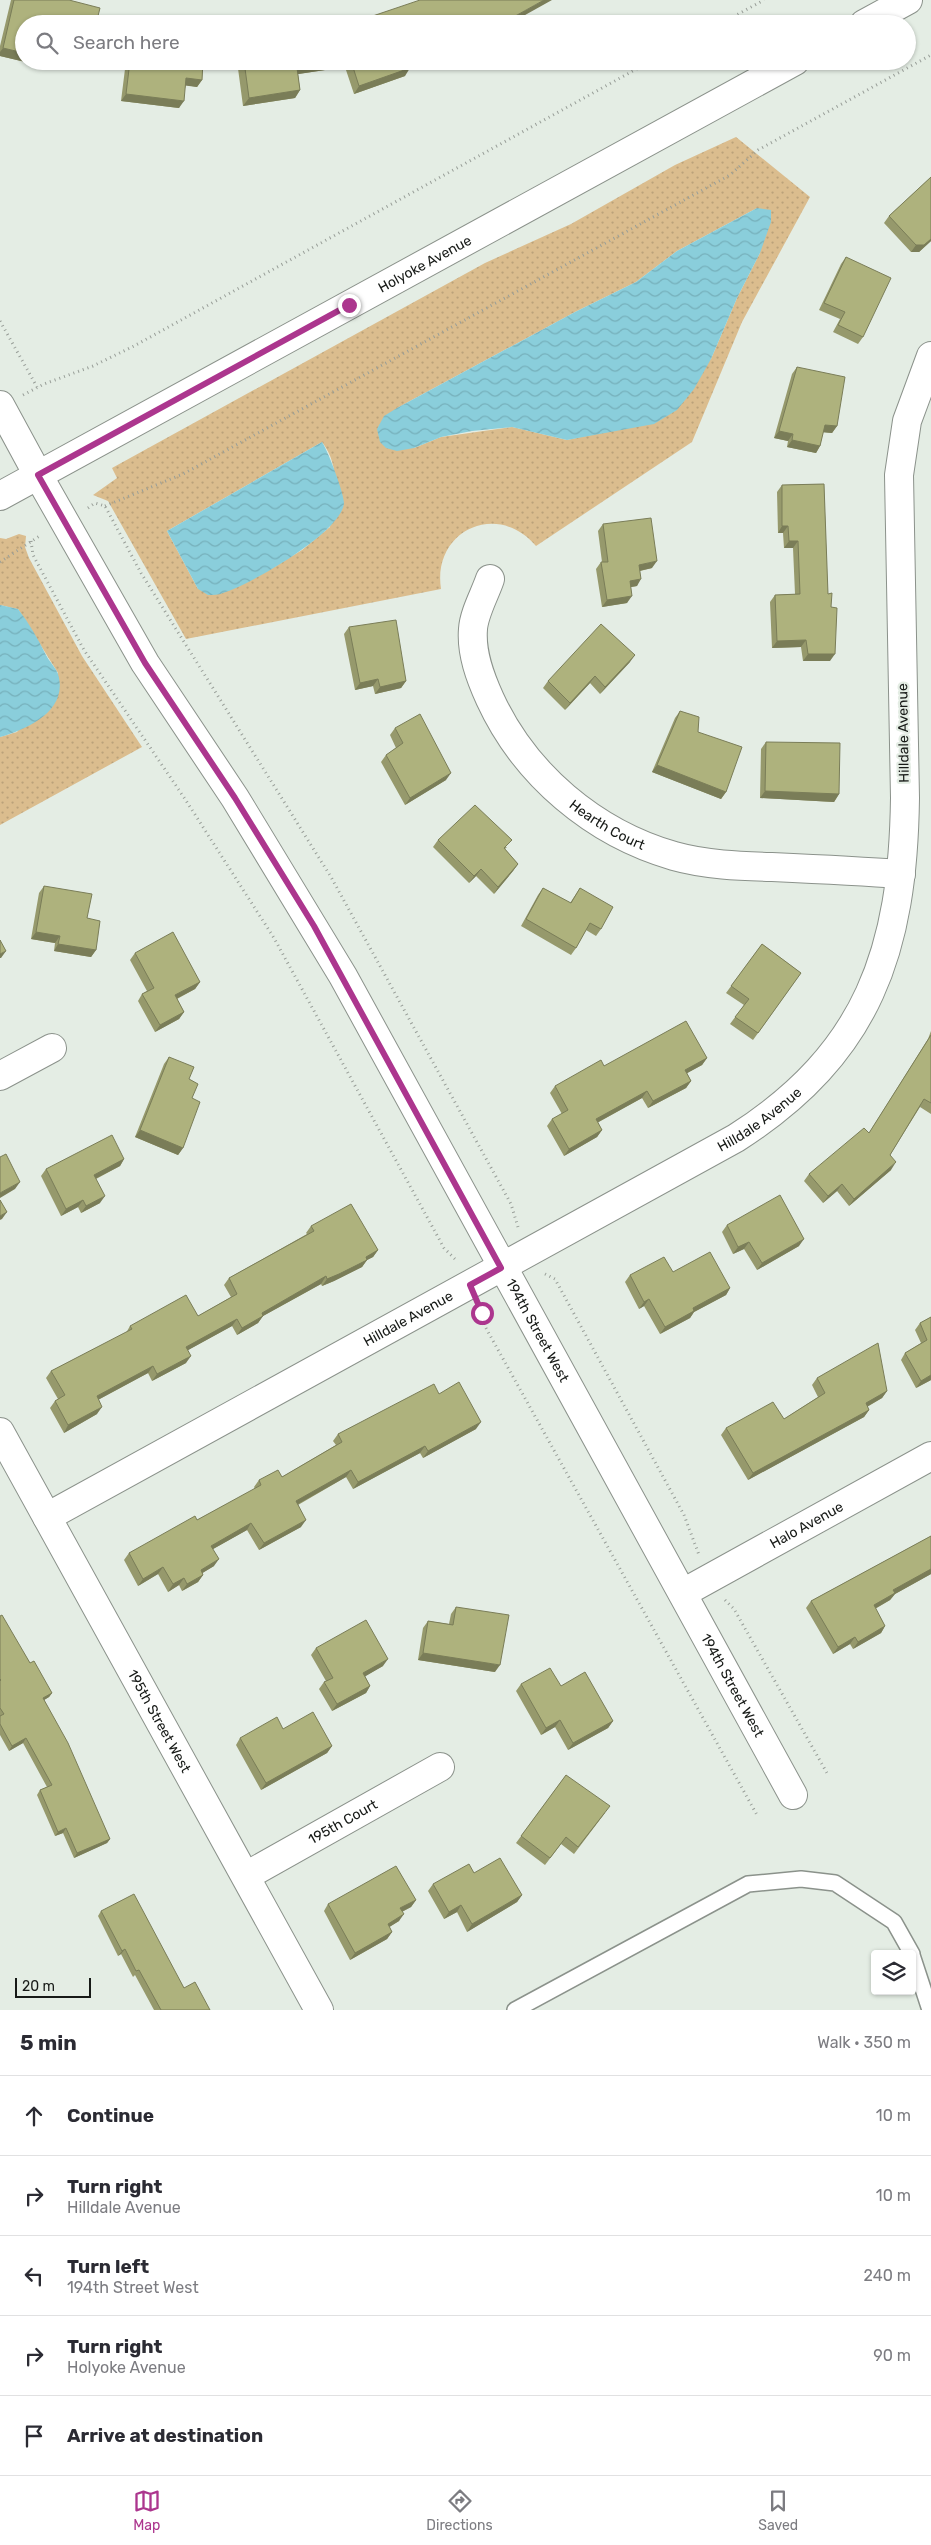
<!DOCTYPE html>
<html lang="en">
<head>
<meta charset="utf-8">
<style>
  body { margin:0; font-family:Rubik,sans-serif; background:#f7f7f7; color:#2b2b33 }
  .controls { position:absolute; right:15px; bottom:15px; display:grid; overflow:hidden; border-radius:5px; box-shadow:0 1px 4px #0004 }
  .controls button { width:45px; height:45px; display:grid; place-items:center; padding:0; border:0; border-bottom:1px solid #e1e1e2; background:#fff; color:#2b2b33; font:25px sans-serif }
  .scale { position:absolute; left:15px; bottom:12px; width:76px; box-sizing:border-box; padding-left:5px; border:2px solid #171a17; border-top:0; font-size:14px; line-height:18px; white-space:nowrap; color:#171a17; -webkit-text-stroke:4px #e4ede4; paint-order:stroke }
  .stop { position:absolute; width:15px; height:15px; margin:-11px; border:4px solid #ac368e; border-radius:50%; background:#fff }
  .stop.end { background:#ac368e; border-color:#fff; box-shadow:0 1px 5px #0008 }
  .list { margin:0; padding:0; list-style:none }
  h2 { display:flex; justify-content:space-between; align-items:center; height:65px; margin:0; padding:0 20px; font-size:21px }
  h2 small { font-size:16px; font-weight:400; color:#7c7c81 }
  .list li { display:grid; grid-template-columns:32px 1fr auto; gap:15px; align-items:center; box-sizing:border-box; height:80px; padding:0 20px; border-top:1px solid #e1e1e2 }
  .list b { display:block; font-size:19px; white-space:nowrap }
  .list p { margin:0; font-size:16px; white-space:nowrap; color:#7c7c81 }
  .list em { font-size:16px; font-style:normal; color:#7c7c81 }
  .icon { flex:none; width:28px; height:28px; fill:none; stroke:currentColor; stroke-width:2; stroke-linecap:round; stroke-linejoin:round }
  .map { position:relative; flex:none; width:931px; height:2010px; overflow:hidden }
  .search { position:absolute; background:#fff; box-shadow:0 1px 4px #0004; left:15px; right:15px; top:15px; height:55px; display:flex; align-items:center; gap:12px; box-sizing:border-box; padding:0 18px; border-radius:28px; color:#7c7c81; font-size:19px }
  .sheet { height:465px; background:#fff }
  nav { display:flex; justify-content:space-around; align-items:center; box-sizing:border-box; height:70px; border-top:1px solid #e1e1e2; background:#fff; font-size:14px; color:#7c7c81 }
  nav a { display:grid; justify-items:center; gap:2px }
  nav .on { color:#ac368e }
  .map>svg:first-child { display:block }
  .grass { fill:url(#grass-dots); fill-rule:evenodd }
  .water { fill:url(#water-waves) }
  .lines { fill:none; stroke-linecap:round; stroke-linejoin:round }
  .lane-casing { stroke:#8b928b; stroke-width:18 }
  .street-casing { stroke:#8b928b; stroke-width:30 }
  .secondary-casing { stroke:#8b928b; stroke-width:30 }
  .path { stroke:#989e98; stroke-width:3; stroke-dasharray:1 4; stroke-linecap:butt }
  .lane { stroke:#fff; stroke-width:15 }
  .street { stroke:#fff; stroke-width:28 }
  .secondary { stroke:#fff; stroke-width:28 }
  .wall { fill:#96996c }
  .shaded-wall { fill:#7a7d58 }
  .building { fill:#aeb27d; stroke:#7a7d58 }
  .route { stroke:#ac368e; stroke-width:6 }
  .labels { text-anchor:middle; stroke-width:4.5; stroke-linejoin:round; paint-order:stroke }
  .street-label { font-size:14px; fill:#171a17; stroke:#e4ede4 }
</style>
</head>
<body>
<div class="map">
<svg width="931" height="2010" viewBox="0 0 931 2010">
  <defs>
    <pattern id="grass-dots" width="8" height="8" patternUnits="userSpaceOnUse" patternTransform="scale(1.25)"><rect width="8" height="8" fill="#dbbd8e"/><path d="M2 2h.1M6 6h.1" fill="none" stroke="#bba27a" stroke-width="1.8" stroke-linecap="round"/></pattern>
    <pattern id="water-waves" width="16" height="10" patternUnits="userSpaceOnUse" patternTransform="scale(1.25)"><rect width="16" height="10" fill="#8acedb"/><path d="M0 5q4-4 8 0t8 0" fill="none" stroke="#76b0bb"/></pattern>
  </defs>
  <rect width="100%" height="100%" fill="#e4ede4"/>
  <!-- grass -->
  <path class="grass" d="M736,137L810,197L742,322L692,442L536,546C497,500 432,531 441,589L186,639L108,501L93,495L117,478L112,468L485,263L571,224L675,165ZM757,208L760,253L737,298L711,359L590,435L567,440L512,427L441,437L414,448L397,408L575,312L636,282L677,251ZM322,442C342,468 334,498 330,527L302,550L271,569L198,589L167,531Z
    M19,534L26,536L25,547L29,558L82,656L142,747L0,825V737L17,732L58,673L18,609L0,605V538L6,539Z"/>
  <!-- water -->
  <path class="water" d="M757,208L771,210V222L760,253L737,298L711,359L694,389L677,410L654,424L567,440L512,427L472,431L441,437L414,448L397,451L386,448L380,442L377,429L384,416L397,408L575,312L636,282L677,251Z
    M322,442C328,451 344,493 344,503C342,532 250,585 223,593C219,595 213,595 208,595L198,589L167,531Z
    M0,605L18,609C29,623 38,639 46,655C49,661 56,668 58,674C69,710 28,729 0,737Z"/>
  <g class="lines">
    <defs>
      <path id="lane" d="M912,1955L930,2010
        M515,2010L748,1884L801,1879L835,1883L894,1922L912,1954"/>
      <g id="street">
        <path id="s1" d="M38,475L145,663L235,798L343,976L793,1795"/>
        <path id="s2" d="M490,579C485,594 474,613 473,629C471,653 480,677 490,699C525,775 594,833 674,856C706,865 740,866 772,867C815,869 858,871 901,874"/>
        <path d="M0,1076L52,1048"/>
        <path id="s3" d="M0,1432L319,2010"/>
        <path id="s4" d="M47,1517L736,1138C869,1053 903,950 905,798L899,475L907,421L931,356"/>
        <path id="s5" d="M683,1593L931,1456"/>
        <path id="s6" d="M246,1876L440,1767"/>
      </g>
      <g id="secondary">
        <path d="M864,24L908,0"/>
        <path d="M0,405L38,475"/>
        <path id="s7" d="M0,496L795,61"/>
      </g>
    </defs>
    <!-- lane casing -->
    <use href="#lane" class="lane-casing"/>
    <!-- street casing -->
    <use href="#street" class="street-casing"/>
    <!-- secondary casing -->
    <use href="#secondary" class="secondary-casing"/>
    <!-- path -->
    <path class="path" d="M720,24L764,0
      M0,321L37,387
      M23,395L44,384L93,366L134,346L651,61
      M105,506L183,474L730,175L758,150L931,55
      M88,508L95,503L105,506L141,573L331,877L511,1204L518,1227
      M31,541L33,555L84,650L185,799L274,938L444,1248L457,1261
      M0,562L41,535
      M545,1274L555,1279L684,1515L699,1555
      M482,1309V1321L757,1815
      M725,1600L734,1609L827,1773"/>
    <!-- lane -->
    <use href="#lane" class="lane"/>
    <!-- street -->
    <use href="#street" class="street"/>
    <!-- secondary -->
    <use href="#secondary" class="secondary"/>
  </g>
  <!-- wall -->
  <path class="wall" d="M11,0H69L24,24L59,70L0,56V46Z
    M126,61H203L202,80L197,87L186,85L179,108L121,101Z
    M237,61H408L405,76L354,94L345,67L298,74L300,90L295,98L243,106Z
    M931,177V241L919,252H911L884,223L889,216Z
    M846,257L863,337L858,344L833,332L840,319L819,310L841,264Z
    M797,367L837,426L832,433L823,432L820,446L816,453L787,447L788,441L774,438L792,374Z
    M824,484L830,661H803L801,647L772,648L770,602L775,595L795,594L793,548H784L783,533H778L777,492L782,485Z
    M603,524L652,568L640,571L637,586L631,587L627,603L602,607L596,569L601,562H602L598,531Z
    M349,627L406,681L401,688L375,694L373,686L355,690L344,634Z
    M630,662L600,694L590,683L565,710L543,688L548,681Z
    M680,711L698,732L726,792L721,799L652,772L675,718Z
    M395,728L446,780L405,805L381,762L386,755L396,748L390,735Z
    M766,742L839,794L834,802L760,798L761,749Z
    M438,840L507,847L505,849L518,864L513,871L494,894L476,876L469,883L433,847Z
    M44,886L87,918L96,950L91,957L54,951L55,943L31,939L39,893Z
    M543,888L570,903L580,888L601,929L596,936L586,930L576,948L571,955L521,926L538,895Z
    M762,944L801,973L753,1040L730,1024L744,1005L726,993Z
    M135,953L200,982L195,989L177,999L184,1012L179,1019L155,1032L138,1001L142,994L147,991L130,960Z
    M931,1031V1114L920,1107L890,1155L891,1170L849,1206L837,1191L823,1203L804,1181L809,1174L869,1133L928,1039Z
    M169,1057L189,1079L192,1098L183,1148L178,1155L135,1137L164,1064Z
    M707,1058L702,1065L687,1073L691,1081L686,1088L648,1108L642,1098L597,1123L602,1130L597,1137L564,1156L547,1126L552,1119L562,1114L550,1093L555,1086L604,1066Z
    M124,1159L120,1166L96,1179L100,1203L81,1213L78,1207L61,1216L41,1176L46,1169Z
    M727,1225L799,1246L757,1270L744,1249L733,1254L722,1232Z
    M311,1226L378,1250L373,1257L367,1260L362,1267L334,1281L322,1286L321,1284L263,1316L258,1323L237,1335L232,1326L188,1350L186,1363L152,1381L148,1373L98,1400L97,1414L64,1433L50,1408L55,1401L58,1399L46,1378L51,1371L126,1333L130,1326L198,1316L231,1297L224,1285L229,1278L307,1234L306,1233Z
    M673,1272L730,1288L726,1295L694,1312L690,1318L660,1334L644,1306L639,1309L625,1282L630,1275Z
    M931,1317V1380L916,1388L901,1360L905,1353L921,1343L915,1330L920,1323Z
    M817,1378L887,1391L882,1398L867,1407L869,1410L864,1417L748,1480L721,1435L726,1428L784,1419L818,1397L812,1385Z
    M439,1394L476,1429L423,1458L420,1453L353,1489L346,1477L298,1505L301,1527L259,1550L247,1530L213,1549L214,1566L202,1573L203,1575L198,1582L182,1591L179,1585L168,1592L158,1574L138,1586L124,1560L129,1553L197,1520L255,1489L254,1487L259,1480L282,1477L336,1445L333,1441L338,1434Z
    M931,1536V1574L895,1594L890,1600L875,1609L885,1626L881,1633L853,1649L850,1644L833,1654L806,1608L811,1601Z
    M456,1607L495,1672L418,1660L423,1628L428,1621L449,1624L451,1614Z
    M0,1616L30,1663L52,1693L49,1697L44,1700L110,1839L107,1843L74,1858L63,1833L55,1836L37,1795L40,1790L47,1787L23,1743L9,1751L0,1735Z
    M316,1648L383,1666L365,1676L370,1686L366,1693L332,1711L319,1689L324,1682L326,1681L311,1655Z
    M521,1684L561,1686L613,1721L608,1728L568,1750L555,1727L541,1735L516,1691Z
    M283,1729L332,1746L327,1753L261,1790L236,1745L240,1738Z
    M566,1775L605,1813L574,1854L561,1844L545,1865L516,1843Z
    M474,1873L522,1895L517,1902L467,1932L457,1912L444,1919L428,1891L433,1884Z
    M416,1900L411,1907L402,1912L399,1921L389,1927L392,1932L387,1939L350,1960L324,1911L328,1904Z
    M101,1911L184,1988L210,2010H154L135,1975L133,1977L121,1954L118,1956L98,1916Z"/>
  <!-- shaded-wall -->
  <path class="shaded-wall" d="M544,0H552L509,24H501Z
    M3,48L24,53V61H55L64,63L59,70L0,56V52Z
    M340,61H350L345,67L292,75L297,68Z
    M410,68L405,76L354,94L359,86Z
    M186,78L202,80L197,87L181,85Z
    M300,90L295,98L243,106L249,98Z
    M126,94L184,101L179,108L121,101Z
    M931,239V241L919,252H911L916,245Z
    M825,425L837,426L832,433L820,432Z
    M779,431L793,434L788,441L774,438Z
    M792,440L820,446L816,453L787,447Z
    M782,526H788L783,533H778Z
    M789,541H798L793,548H784Z
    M657,561L652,568L634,572L639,565Z
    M641,579L637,586L625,588L630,581Z
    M632,596L627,603L602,607L607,600Z
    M806,640L801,647L772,648L777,641Z
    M808,654H835L830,661H803Z
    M635,655L630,662L600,694L605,687Z
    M595,676L590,683L565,710L570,703Z
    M378,679L373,686L355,690L360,683Z
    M406,681L401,688L375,694L380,687Z
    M657,765L726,792L721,799L652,772Z
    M451,773L446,780L405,805L410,798Z
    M765,791L839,794L834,802L760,798Z
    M518,864L513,871L494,894L498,887Z
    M481,869L476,876L469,883L474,876Z
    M36,932L60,936L55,943L31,939Z
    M58,944L96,950L91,957L54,951Z
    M6,951L1,958H0V954Z
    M200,982L195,989L170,1002L175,995Z
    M184,1012L179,1019L155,1032L160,1025Z
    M707,1058L702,1065L680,1077L685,1070Z
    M691,1081L686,1088L648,1108L653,1101Z
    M647,1091L642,1098L591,1126L596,1119Z
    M140,1130L183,1148L178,1155L135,1137Z
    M602,1130L597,1137L564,1156L569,1149Z
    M124,1159L120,1166L89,1182L94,1175Z
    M896,1162L891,1170L849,1206L854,1199Z
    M20,1182L15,1189L0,1198V1193Z
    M842,1184L837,1191L823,1203L828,1196Z
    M105,1196L100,1203L81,1213L86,1206Z
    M83,1200L78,1207L61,1216L66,1209Z
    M7,1212L2,1219L0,1220V1216Z
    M804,1239L799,1246L757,1270L762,1263Z
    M749,1242L744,1249L733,1254L738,1247Z
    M378,1250L373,1257L367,1260L362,1267L334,1281L322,1286L327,1279Z
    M326,1276L321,1284L263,1316L258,1323L237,1335L242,1328L262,1313Z
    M730,1288L726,1295L694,1312L690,1318L660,1334L665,1327L693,1308Z
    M649,1299L644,1306L639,1309L644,1302Z
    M237,1319L232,1326L181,1354L186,1347Z
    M191,1356L186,1363L152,1381L157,1374Z
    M153,1366L148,1373L92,1403L97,1396Z
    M931,1375V1380L916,1388L921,1381Z
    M887,1391L882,1398L861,1410L866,1403Z
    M102,1407L97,1414L64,1433L68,1425Z
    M869,1410L864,1417L748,1480L753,1473Z
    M481,1422L476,1429L423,1458L428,1451Z
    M425,1446L420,1453L353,1489L358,1482Z
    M351,1470L346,1477L291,1508L296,1501Z
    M306,1520L301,1527L259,1550L264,1543Z
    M251,1523L247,1530L206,1553L211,1546Z
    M219,1559L214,1566L196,1577L201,1570Z
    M163,1567L158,1574L138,1586L143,1579Z
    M931,1569V1574L895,1594L890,1600L869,1612L874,1605L893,1590Z
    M203,1575L198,1582L182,1591L187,1584Z
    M184,1578L179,1585L168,1592L173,1584Z
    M885,1626L881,1633L853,1649L858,1642Z
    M855,1637L850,1644L833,1654L838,1647Z
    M423,1653L500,1665L495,1672L418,1660Z
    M388,1659L383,1666L359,1680L363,1673Z
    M370,1686L366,1693L332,1711L337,1704Z
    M52,1693L49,1697L39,1703L43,1698Z
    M560,1720L555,1727L541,1735L546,1728Z
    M613,1721L608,1728L568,1750L573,1743Z
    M26,1738L23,1743L9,1751L12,1746Z
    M332,1746L327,1753L261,1790L266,1783Z
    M66,1828L63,1833L55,1836L58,1832Z
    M110,1839L107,1843L74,1858L77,1853Z
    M522,1895L517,1902L467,1932L472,1924Z
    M416,1900L411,1907L395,1915L400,1908Z
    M461,1905L457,1912L444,1919L449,1912Z
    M404,1914L399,1921L383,1931L388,1924Z
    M392,1932L387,1939L350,1960L355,1953Z
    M125,1949L121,1954L118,1956L122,1951Z"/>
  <!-- building -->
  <path class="building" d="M14,0H69L100,8L96,24H24V53L3,48Z
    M420,0H544L501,24H349Z
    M55,61H64V63Z
    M130,61H203L202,80L186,78L184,101L126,94Z
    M244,61H340L297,68L300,90L249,98Z
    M351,61H408L410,68L359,86Z
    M931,177V239L924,245H916L889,216Z
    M846,257L891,278L863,337L838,325L845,312L824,303Z
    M797,367L845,377L837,426L825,425L820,446L792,440L793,434L779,431Z
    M824,484L828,594L832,593L831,607L837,608L835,654H808L806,640L777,641L775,595L800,594L798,541H789L788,526H782V485Z
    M651,518L657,561L639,565L641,579L630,581L632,596L607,600L601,562H608L603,524Z
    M396,620L406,681L380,687L378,679L360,683L349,627Z
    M601,624L635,655L605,687L595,676L570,703L548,681Z
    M680,711L699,717L698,732L742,747L726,792L657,765Z
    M420,714L451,773L410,798L386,755L403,743L395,728Z
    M766,742L840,743L839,794L765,791Z
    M475,805L512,840L504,848L518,864L498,887L481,869L474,876L438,840Z
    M44,886L92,894L87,918L100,921L96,950L58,944L60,936L36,932Z
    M543,888L571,903L580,888L613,907L601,929L590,923L576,948L526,919Z
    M173,932L200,982L175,995L184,1012L160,1025L142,994L154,988L135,953Z
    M0,940L6,951L0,954Z
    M762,944L801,973L758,1033L735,1017L749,999L731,986Z
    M686,1021L707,1058L685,1070L691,1081L653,1101L647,1091L596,1119L602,1130L569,1149L552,1119L568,1110L555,1086L601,1060L604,1066Z
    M931,1035V1103L924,1099L890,1155L896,1162L854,1199L842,1184L828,1196L809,1174L864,1128L869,1133Z
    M169,1057L194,1067L189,1079L198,1084L192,1098L200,1102L183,1148L140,1130Z
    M112,1135L124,1159L94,1175L105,1196L86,1206L83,1200L66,1209L46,1169Z
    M6,1154L20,1182L0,1193V1157Z
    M780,1195L804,1239L762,1263L749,1242L738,1247L727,1225Z
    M0,1200L7,1212L0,1216Z
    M351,1204L378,1250L366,1257L367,1260L339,1274L327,1279L326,1276L262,1313L263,1316L242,1328L237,1319L186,1347L191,1356L157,1374L153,1366L97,1396L102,1407L68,1425L55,1401L65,1395L51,1371L132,1329L130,1326L186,1295L198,1316L237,1294L229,1278L314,1231L311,1226Z
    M710,1252L730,1288L693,1308L694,1311L665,1327L649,1299L644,1302L630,1275L664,1257L673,1272Z
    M931,1317V1375L921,1381L905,1353L927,1340L920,1323Z
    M878,1343L887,1391L866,1403L869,1410L753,1473L726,1428L773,1402L784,1419L825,1393L817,1378Z
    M459,1382L481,1422L428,1451L425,1446L358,1482L351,1470L296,1501L306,1520L264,1543L251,1523L211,1546L219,1559L201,1570L203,1575L187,1584L184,1578L173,1584L163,1567L143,1579L129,1553L195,1516L197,1520L261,1485L259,1480L278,1470L282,1477L342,1442L338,1434L434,1384L439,1394Z
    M931,1536V1569L893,1590L895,1593L874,1605L885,1626L858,1642L855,1637L838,1647L811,1601Z
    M456,1607L509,1615L500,1665L423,1653L428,1621L453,1625Z
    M2,1615L30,1663L34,1661L52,1693L43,1698L68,1743L110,1839L77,1853L66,1828L58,1832L40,1790L52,1785L26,1738L12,1746L0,1724V1716L4,1714L0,1708V1681L1,1680L0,1679V1616Z
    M366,1620L388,1659L363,1673L370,1686L337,1704L324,1682L333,1678L316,1648Z
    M550,1668L561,1686L585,1672L613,1721L573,1743L560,1720L546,1728L521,1684Z
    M313,1712L332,1746L266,1783L240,1738L277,1717L283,1729Z
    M566,1775L610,1806L578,1847L566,1837L550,1858L521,1836Z
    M500,1858L522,1895L472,1924L461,1905L449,1912L433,1884L469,1864L474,1873Z
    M396,1866L416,1900L400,1908L404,1914L388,1924L392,1932L355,1953L328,1904Z
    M134,1894L184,1988L195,1982L210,2010H161L139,1970L136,1971L125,1949L122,1951L101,1911Z"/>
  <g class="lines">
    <!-- route -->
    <path class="route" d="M349,305L38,475L145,663L235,798L314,926L501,1268L470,1285L482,1313"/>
  </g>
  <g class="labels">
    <!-- street labels -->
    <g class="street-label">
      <text dy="5" stroke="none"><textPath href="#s7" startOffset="484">Holyoke Avenue</textPath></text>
      <text transform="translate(903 733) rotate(-91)" y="5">Hilldale Avenue</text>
      <text dy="5" stroke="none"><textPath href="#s2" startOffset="301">Hearth Court</textPath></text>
      <text dy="5" stroke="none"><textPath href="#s4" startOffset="816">Hilldale Avenue</textPath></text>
      <text dy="5" stroke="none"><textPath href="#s4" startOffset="412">Hilldale Avenue</textPath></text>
      <text dy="5" stroke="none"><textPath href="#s1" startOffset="991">194th Street West</textPath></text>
      <text dy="5" stroke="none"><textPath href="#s5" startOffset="141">Halo Avenue</textPath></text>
      <text dy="5" stroke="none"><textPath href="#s1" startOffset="1396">194th Street West</textPath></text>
      <text dy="5" stroke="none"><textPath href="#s3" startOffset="330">195th Street West</textPath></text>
      <text dy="5" stroke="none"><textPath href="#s6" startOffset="111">195th Court</textPath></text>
    </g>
  </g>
</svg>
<div class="controls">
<button><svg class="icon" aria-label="layers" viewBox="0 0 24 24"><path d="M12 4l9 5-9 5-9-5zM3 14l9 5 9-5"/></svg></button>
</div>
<div class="scale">20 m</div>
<div class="stop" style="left:482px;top:1313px"></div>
<div class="stop end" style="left:349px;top:305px"></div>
<div class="search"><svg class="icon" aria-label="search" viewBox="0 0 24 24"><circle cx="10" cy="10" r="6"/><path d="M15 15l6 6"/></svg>Search here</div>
</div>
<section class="sheet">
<h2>5 min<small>Walk · 350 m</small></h2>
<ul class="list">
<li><svg class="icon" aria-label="ahead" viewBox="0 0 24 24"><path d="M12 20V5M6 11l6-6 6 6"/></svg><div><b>Continue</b></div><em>10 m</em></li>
<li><svg class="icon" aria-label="right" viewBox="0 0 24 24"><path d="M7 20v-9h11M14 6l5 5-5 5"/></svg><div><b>Turn right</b><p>Hilldale Avenue</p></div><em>10 m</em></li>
<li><svg class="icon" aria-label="left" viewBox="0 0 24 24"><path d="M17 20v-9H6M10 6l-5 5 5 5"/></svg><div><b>Turn left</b><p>194th Street West</p></div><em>240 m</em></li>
<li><svg class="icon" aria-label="right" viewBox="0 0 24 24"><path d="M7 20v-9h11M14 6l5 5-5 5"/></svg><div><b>Turn right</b><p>Holyoke Avenue</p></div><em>90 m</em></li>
<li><svg class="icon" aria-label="arrive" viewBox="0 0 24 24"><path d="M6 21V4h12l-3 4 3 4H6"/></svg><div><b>Arrive at destination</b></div></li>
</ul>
</section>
<nav>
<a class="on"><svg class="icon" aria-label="map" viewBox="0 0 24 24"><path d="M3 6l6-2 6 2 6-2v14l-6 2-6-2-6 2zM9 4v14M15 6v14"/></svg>Map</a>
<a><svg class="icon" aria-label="directions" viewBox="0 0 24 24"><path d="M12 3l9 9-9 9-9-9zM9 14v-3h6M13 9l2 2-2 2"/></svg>Directions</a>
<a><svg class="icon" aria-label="saved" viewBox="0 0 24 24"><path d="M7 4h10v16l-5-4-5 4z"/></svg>Saved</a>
</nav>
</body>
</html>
